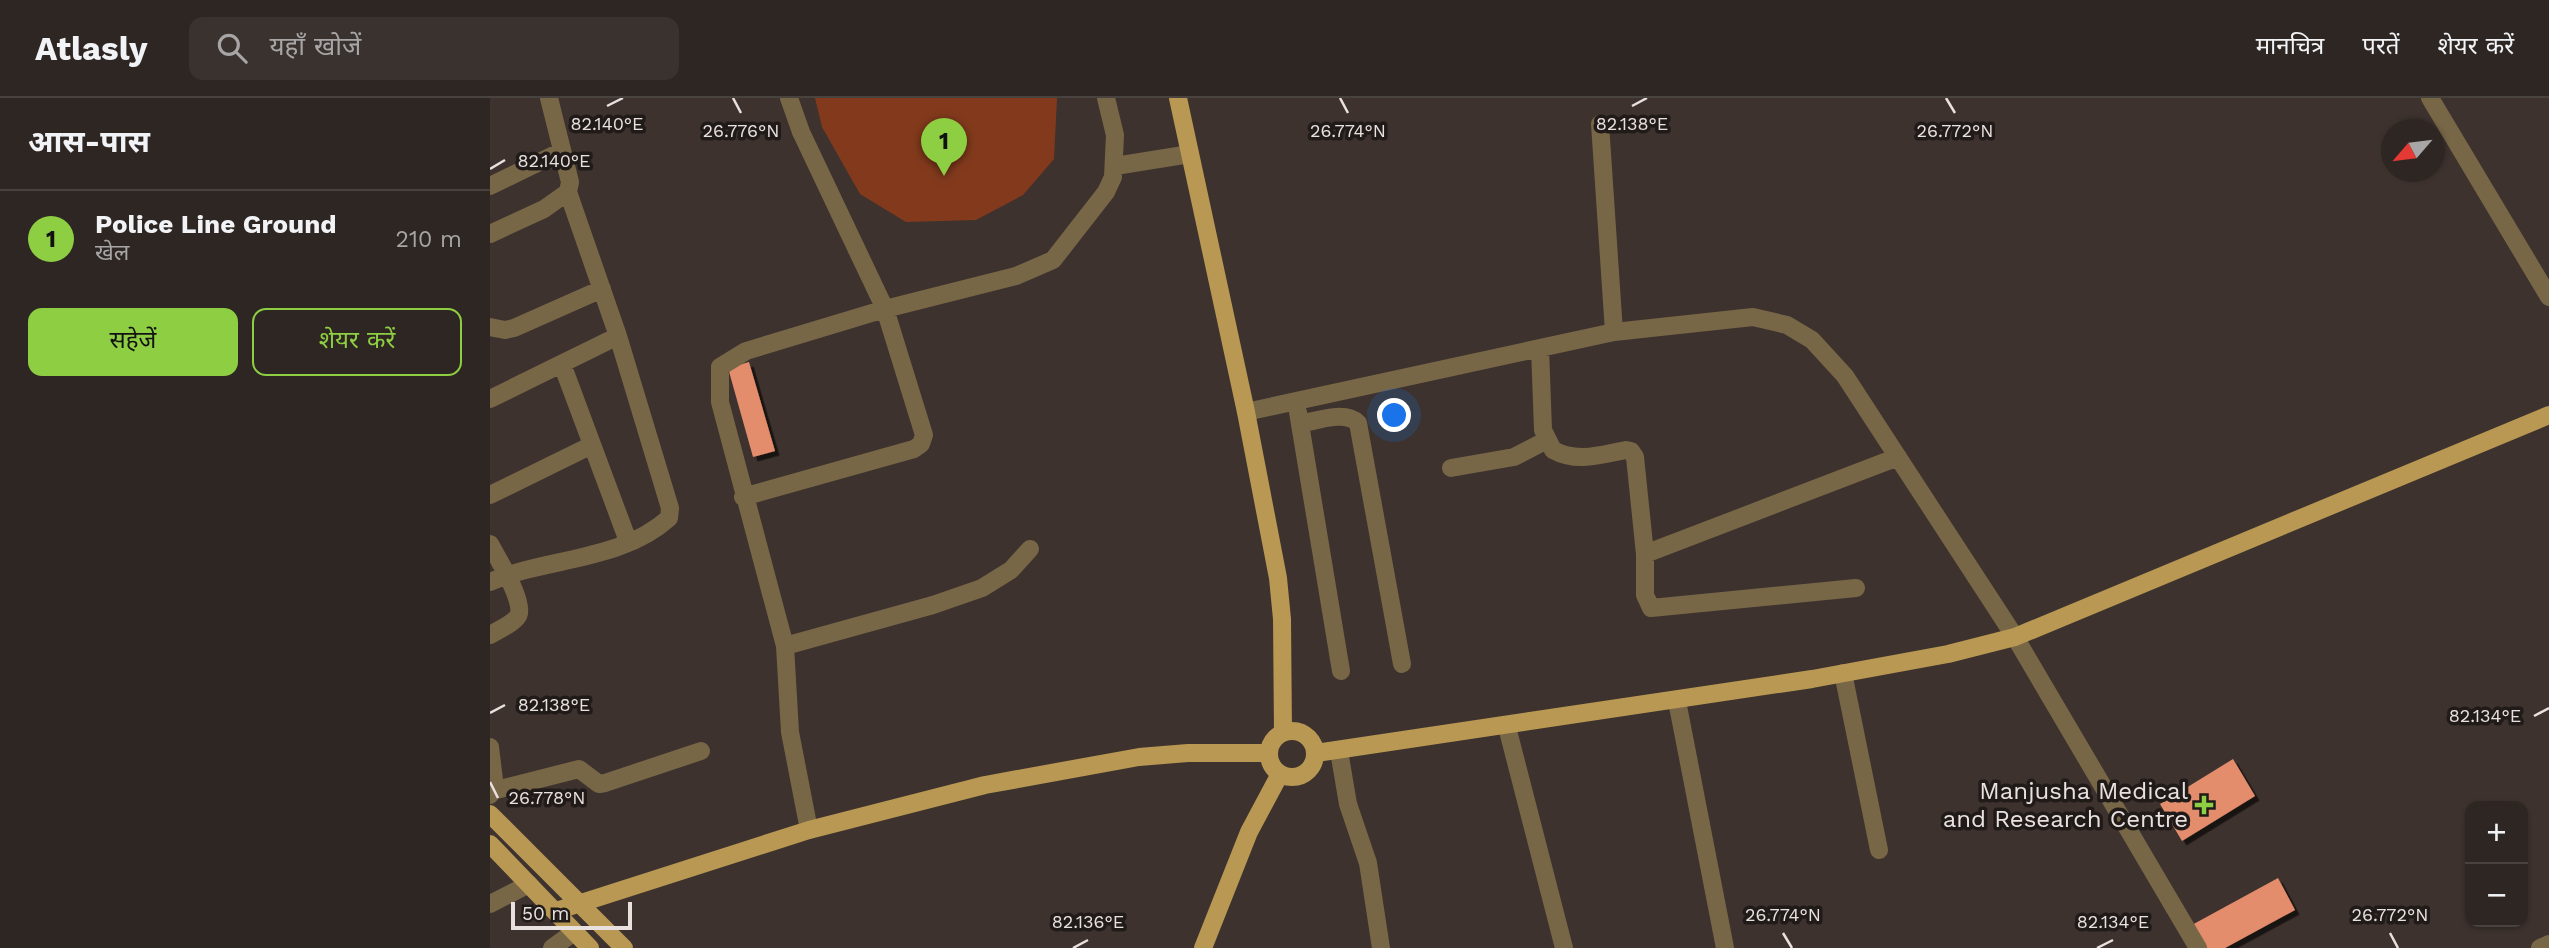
<!DOCTYPE html>
<html lang="hi">
<head>
<meta charset="utf-8">
<style>
  body { margin:0; font-family:"Work Sans","Noto Sans Devanagari",sans-serif; background:#3a322f; color:#f1f3f6 }
  .controls { position:absolute; right:21px; bottom:21px; display:grid; overflow:hidden; border-radius:14px; box-shadow:0 2px 5px #0004 }
  .controls button { width:63px; height:63px; display:grid; place-items:center; padding:0; border:0; border-bottom:2px solid #494340; background:#2e2622; color:#f1f3f6; font:35px sans-serif }
  .compass { position:absolute; left:1891px; top:21px; width:63px; height:63px; border-radius:50%; background:#2e2622; box-shadow:0 2px 5px #0004; rotate:242deg }
  .scale { position:absolute; left:21px; bottom:18px; width:121px; box-sizing:border-box; padding-left:7px; border:4px solid #e9e1df; border-top:0; font-size:19px; line-height:24px; white-space:nowrap; color:#e9e1df; -webkit-text-stroke:5px #201b19; paint-order:stroke }
  .you { position:absolute; left:905px; top:318px; width:24px; height:24px; margin:-18px; border:5px solid #fff; border-radius:50%; background:#1a73e8; box-shadow:0 0 0 10px #1a73e833 }
  .badge { display:grid; place-items:center; width:46px; height:46px; border-radius:50%; background:#8ece43; color:#111; font-size:23px; font-weight:700 }
  .pin { position:absolute; translate:-50% -58px; filter:drop-shadow(0 2px 4px #0008) }
  .pin::after { content:''; position:absolute; top:37px; width:24px; height:21px; background:inherit; clip-path:polygon(0 0,100% 0,50% 100%) }
  .list { margin:0; padding:0; list-style:none }
  h2 { display:flex; justify-content:space-between; align-items:center; height:91px; margin:0; padding:0 28px; font-size:30px }
  h2 small { font-size:23px; font-weight:400; color:#a7a5a5 }
  .list li { display:grid; grid-template-columns:46px 1fr auto; gap:21px; align-items:center; box-sizing:border-box; height:98px; padding:0 28px; border-top:2px solid #494340 }
  .list b { display:block; font-size:26px; white-space:nowrap }
  .list p { margin:0; font-size:23px; white-space:nowrap; color:#a7a5a5 }
  .list em { font-size:23px; font-style:normal; color:#a7a5a5 }
  .actions { display:flex; gap:14px; padding:21px 28px }
  .actions a { flex:1; padding:16px 0; border:2px solid #8ece43; border-radius:14px; text-align:center; font-size:24px; color:#8ece43 }
  .actions .main { background:#8ece43; color:#111 }
  .icon { flex:none; width:38px; height:38px; fill:none; stroke:currentColor; stroke-width:2; stroke-linecap:round; stroke-linejoin:round }
  .map { position:relative; flex:none; width:2059px; height:850px; overflow:hidden }
  header { display:flex; align-items:center; gap:42px; box-sizing:border-box; height:98px; padding:0 35px; background:#2e2622; border-bottom:2px solid #494340 }
  header strong { font-size:33px }
  nav { display:flex; gap:38px; margin-inline-start:auto; font-size:24px }
  .search { width:490px; height:63px; background:#3a322f; display:flex; align-items:center; gap:18px; box-sizing:border-box; padding:0 24px; border-radius:14px; color:#a7a5a5; font-size:26px }
  main { display:flex }
  aside { flex:1; background:#2e2622 }
  .map>svg:first-child { display:block }
  .green { fill:#833a1c }
  .building { fill:#e38d6d; filter:url(#shadow) }
  .lines { fill:none; stroke-linecap:round; stroke-linejoin:round }
  .minor { stroke:#776747; stroke-width:18 }
  .major { stroke:#b89852; stroke-width:18 }
  .ticks { fill:none; stroke:#e9e1df; stroke-width:2.5 }
  .poi-dot { fill:#8ece43; stroke:#201b19; stroke-width:2.5 }
  .labels { text-anchor:middle; stroke-width:7; stroke-linejoin:round; paint-order:stroke }
  .poi-label { font-size:24px; fill:#e9e1df; stroke:#201b19; text-anchor:end }
  .ticks-label { font-size:18px; text-anchor:middle; fill:#e9e1df; stroke:#201b19; stroke-width:7; stroke-linejoin:round; paint-order:stroke }
</style>
</head>
<body>
<header>
<strong>Atlasly</strong>
<div class="search"><svg class="icon" aria-label="search" viewBox="0 0 24 24"><circle cx="10" cy="10" r="6"/><path d="M15 15l6 6"/></svg>यहाँ खोजें</div>
<nav><a>मानचित्र</a><a>परतें</a><a>शेयर करें</a></nav>
</header>
<main>
<aside>
<h2>आस-पास<small></small></h2>
<ul class="list">
<li><span class="badge">1</span><div><b>Police Line Ground</b><p>खेल</p></div><em>210 m</em></li>
</ul>
<div class="actions"><a class="main">सहेजें</a><a>शेयर करें</a></div>
</aside>
<div class="map">
<svg width="2059" height="850" viewBox="0 0 2059 850">
  <defs>
    <filter id="shadow"><feDropShadow dx="4.5" dy="4.5" stdDeviation="0" flood-color="#0009"/></filter>
  </defs>
  <rect width="100%" height="100%" fill="#3d322e"/>
  <!-- green -->
  <path class="green" d="M325,0H567L564,61L533,97L486,122L416,124L370,96L332,29Z"/>
  <!-- building -->
  <path class="building" d="M259,264L285,353L263,359L238,270Z
    M1743,661L1765,698L1692,743L1670,706Z
    M1788,780L1805,812L1735,850H1712L1700,828Z"/>
  <g class="lines">
    <!-- minor -->
    <path class="minor" d="M1940,0L2059,199
      M1110,26L1124,234
      M625,68L700,56
      M0,88L72,53
      M0,136L54,111L78,94L80,84L59,0
      M0,229L15,232L24,230L112,191
      M1050,250L1053,332L1063,352C1087,365 1110,357 1136,352L1141,353L1145,359L1155,456V497L1161,510L1366,490
      M72,266L138,443
      M0,301L128,238
      M756,314L1124,234L1263,219L1297,227L1322,242L1355,278L1525,539L1708,850
      M808,314L851,573
      M810,326C826,323 855,312 868,325L912,566
      M961,370L1024,359L1055,343
      M0,397L102,347
      M253,399L424,351L431,346L434,337L395,211L311,34L299,0
      M0,446C7,459 36,506 28,518C23,526 8,532 0,537
      M1155,456L1408,359
      M0,484C57,459 130,464 179,420L180,410L128,238L78,94
      M295,548L443,507L492,490L521,472L540,451
      M1353,575L1389,752
      M1187,603L1235,850
      M1017,629L1074,850
      M0,649L4,682L0,697
      M849,653L858,706L878,765L891,850
      M2,693L89,671L109,686L115,685L211,653
      M319,732L300,634L295,548L230,304V269L256,253L395,211L526,178L563,162L616,94L623,79L625,37L616,0
      M0,806L39,786
      M62,850L84,834
      M2050,850L2059,846"/>
    <!-- major -->
    <path class="major" d="M688,0L756,314L788,480L792,521L793,635
      M779 656a23 23 0 1 1 46 0a23 23 0 1 1-46 0Z
      M826,655L1322,581L1458,556L1525,539L2059,317
      M0,716L134,850
      M0,746L100,850
      M66,813L319,732L495,687L649,659L698,655H779
      M713,850L759,734L790,676"/>
  </g>
  <!-- ticks -->
  <path class="ticks" d="M243,0L251,15M850,0L858,15M1456,0L1465,15M117,8L133,0M1142,8L1157,0M0,71L15,62M0,615L15,607M2044,618L2059,610M0,684L8,700M1293,835L1302,850M1900,835L1908,850M583,850L598,842M1607,850L1623,842"/>
  <!-- markers -->
  <path class="poi-dot" d="M1710.5 696.5h7v7h7v7h-7v7h-7v-7h-7v-7h7z"/>
  <g class="labels">
    <!-- poi labels -->
    <g class="poi-label">
      <text x="1698" y="701">Manjusha Medical<tspan x="1698" dy="28">and Research Centre</tspan></text>
    </g>
  </g>
  <g class="ticks-label">
    <text x="117" y="32">82.140°E</text>
    <text x="1142" y="32">82.138°E</text>
    <text x="251" y="39">26.776°N</text>
    <text x="858" y="39">26.774°N</text>
    <text x="1465" y="39">26.772°N</text>
    <text x="64" y="69">82.140°E</text>
    <text x="64" y="613">82.138°E</text>
    <text x="1995" y="624">82.134°E</text>
    <text x="57" y="706">26.778°N</text>
    <text x="1293" y="823">26.774°N</text>
    <text x="1900" y="823">26.772°N</text>
    <text x="598" y="830">82.136°E</text>
    <text x="1623" y="830">82.134°E</text>
  </g>
</svg>
<div class="controls">
<button>+</button>
<button>−</button>
</div>
<svg class="compass" viewBox="-18 -18 36 36"><path d="M0-13l5 13h-10z" fill="#e53935"/><path d="M0 13l5-13h-10z" fill="#a7a5a5"/></svg>
<div class="scale">50 m</div>
<div class="you"></div>
<div class="pin badge" style="left:454px;top:78px">1</div>
</div>
</main>
</body>
</html>
